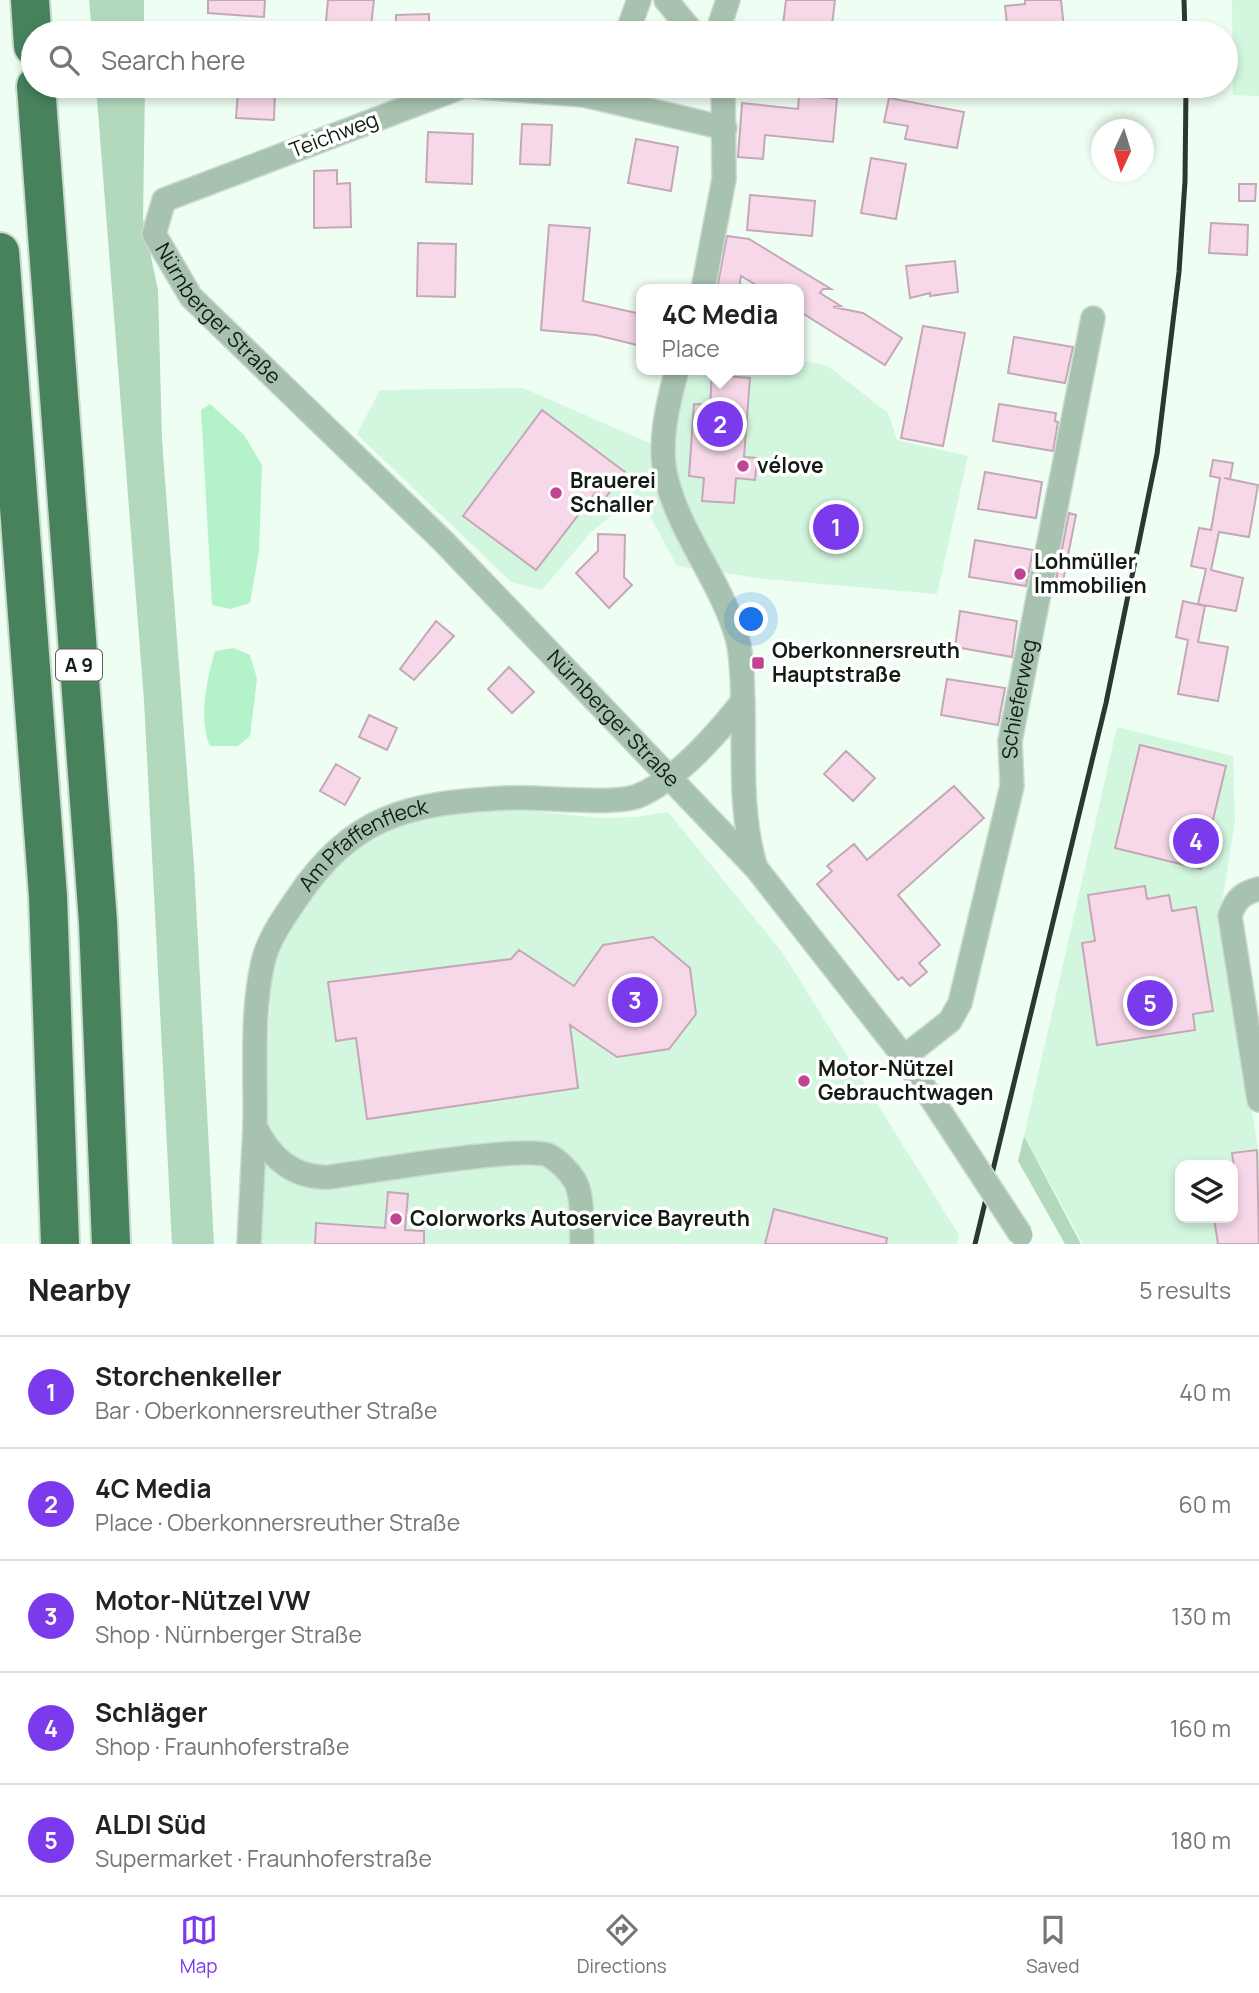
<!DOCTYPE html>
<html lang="en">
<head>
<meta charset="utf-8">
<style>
  body { margin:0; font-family:Manrope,sans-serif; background:#f6f6f6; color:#222 }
  .controls { position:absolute; right:21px; bottom:21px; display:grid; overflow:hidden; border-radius:14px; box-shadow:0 4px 10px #0003 }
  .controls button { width:63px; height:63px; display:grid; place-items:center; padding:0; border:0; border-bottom:2px solid #e0e0e0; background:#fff; color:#222; font:35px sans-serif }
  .compass { position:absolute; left:1091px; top:119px; width:63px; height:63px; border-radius:50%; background:#fff; box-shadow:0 4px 10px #0003; rotate:184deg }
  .you { position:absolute; left:752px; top:620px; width:24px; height:24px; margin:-18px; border:5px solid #fff; border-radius:50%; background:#1a73e8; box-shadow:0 0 0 10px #1a73e833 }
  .badge { display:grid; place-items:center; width:46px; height:46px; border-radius:50%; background:#7c3aed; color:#fff; font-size:23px; font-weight:700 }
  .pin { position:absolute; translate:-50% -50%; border:4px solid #fff; box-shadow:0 2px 7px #0006 }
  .popup { position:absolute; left:636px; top:284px; width:168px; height:91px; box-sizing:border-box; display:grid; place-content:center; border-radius:14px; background:#fff; filter:drop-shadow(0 2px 5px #0005); font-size:23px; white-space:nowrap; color:#767676 }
  .popup b { font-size:26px; color:#222 }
  .popup::after { content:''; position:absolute; left:50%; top:100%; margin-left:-14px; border:14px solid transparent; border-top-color:#fff }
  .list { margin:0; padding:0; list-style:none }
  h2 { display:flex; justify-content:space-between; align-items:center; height:91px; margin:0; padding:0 28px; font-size:30px }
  h2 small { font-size:23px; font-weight:400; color:#767676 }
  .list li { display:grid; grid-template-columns:46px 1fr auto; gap:21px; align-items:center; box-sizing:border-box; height:112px; padding:0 28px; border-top:2px solid #e0e0e0 }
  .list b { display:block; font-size:26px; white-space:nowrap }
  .list p { margin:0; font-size:23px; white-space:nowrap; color:#767676 }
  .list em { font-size:23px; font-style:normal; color:#767676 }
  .icon { flex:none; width:38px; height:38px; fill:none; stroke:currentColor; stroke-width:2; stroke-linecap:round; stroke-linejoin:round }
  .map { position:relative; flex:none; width:1259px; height:1244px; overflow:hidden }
  .search { position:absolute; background:#fff; box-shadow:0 4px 10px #0003; left:21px; right:21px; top:21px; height:77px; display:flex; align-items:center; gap:18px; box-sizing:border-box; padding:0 24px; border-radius:38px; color:#767676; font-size:26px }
  .sheet { height:651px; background:#fff }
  nav { display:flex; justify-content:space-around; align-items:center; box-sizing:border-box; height:98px; border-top:2px solid #e0e0e0; background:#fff; font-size:19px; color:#767676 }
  nav a { display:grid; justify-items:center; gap:4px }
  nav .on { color:#7c3aed }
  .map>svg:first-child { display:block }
  .built { fill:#d3f6de; fill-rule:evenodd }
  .green { fill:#b2d9be }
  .water { fill:#b4f2c9 }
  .building { fill:#f6d8e8; stroke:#c5a8b7; stroke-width:2 }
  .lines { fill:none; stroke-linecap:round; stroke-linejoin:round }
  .street-casing { stroke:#cbdacf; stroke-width:26 }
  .highway-casing { stroke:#cbdacf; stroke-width:42 }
  .street { stroke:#a8c2b0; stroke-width:23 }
  .highway { stroke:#47825d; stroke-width:38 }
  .rail { stroke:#2c372f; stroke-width:5 }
  .street-bridge-casing { stroke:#cbdacf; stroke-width:26; stroke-linecap:butt }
  .street-bridge { stroke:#a8c2b0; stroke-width:23 }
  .poi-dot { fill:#c14493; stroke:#fff; stroke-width:2.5 }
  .labels { text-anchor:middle; stroke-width:7; stroke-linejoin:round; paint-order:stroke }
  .shield { fill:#fff; stroke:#59605b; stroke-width:2 }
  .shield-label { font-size:19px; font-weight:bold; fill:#121c15 }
  .street-label { font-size:21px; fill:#121c15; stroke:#fff }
  .poi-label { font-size:21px; font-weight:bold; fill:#121c15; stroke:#fff; text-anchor:start }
</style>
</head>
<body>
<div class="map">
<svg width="1259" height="1244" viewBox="0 0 1259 1244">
  <rect width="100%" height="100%" fill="#eefef2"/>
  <!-- built -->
  <path class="built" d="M1232,0H1259V96L1233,95Z
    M799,360L828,366L888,413L897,440L968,456L937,594L765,579L677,566L638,494L591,532L542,590L511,582L357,434L380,390L523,388L652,444L674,433L690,370H799Z
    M1117,727L1233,756L1235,822L1220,914L1259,1154V1244H1083L1024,1136ZM1180,1165H1233V1218H1180Z
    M499,808L602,818L636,817L668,812L782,952L959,1235L957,1244H258L272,963L278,944L338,861L387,828L430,813Z"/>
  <!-- green -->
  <path class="green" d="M89,0H144V33H92Z
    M96,86H145L143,219L158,290L162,440L194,865L214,1244H172L144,700Z
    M1024,1136L1081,1244H1065L1018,1161Z"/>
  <!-- water -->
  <path class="water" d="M210,404L244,435L262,465L259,551L250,603L230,609L212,605L201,410Z
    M234,648L250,655L257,679L250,736L238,746H210C198,719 207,678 215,651Z"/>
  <!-- building -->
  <path class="building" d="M208,0H265L264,17L208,13Z
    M328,0H374L371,26L326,22Z
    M786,0H835L831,33H782Z
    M1025,0H1061L1064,28L1008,33L1005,6L1025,4Z
    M429,14V33H396V15Z
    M238,90L275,92L274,120L236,118Z
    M799,95L837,99L833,142L765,135L763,159L738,157L742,103L798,109Z
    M889,98L964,112L957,148L905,139L908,126L884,122Z
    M522,124L552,125L550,165L520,164Z
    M428,132L473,134L472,184L426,182Z
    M636,139L678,147L671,191L628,183Z
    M871,158L906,164L896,219L861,213Z
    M337,170V184L350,183L351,227L314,228V171Z
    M1239,184H1256L1255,201H1239Z
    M750,195L815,201L812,236L747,230Z
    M1211,223L1248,225L1247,255L1209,253Z
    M549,225L590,228L583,301L641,314V346L596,335L541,330Z
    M727,236L749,239L831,289H823L820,293L841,306L833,307L863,313L902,338L885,365L799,311V289H763L741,276L739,289H717Z
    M418,243L456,244L455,297L417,296Z
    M955,261L958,292L930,296V293L910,298L906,266Z
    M923,326L965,333L943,446L901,438Z
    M1014,337L1073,347L1065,383L1008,373Z
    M712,375L750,378L744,457L757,458L755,480L736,478L734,503L702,501L704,478L689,476L694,404L710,405Z
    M999,404L1056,413L1055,421L1058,422L1053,451L993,441Z
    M542,410L625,472L599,506V488L536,570L463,516Z
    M1213,460L1233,463L1230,479L1224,478L1258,485L1249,537L1219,532L1211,570L1243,578L1236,611L1198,604L1206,569L1191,566L1199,528L1211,530L1220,478L1210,476Z
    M985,472L1042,482L1036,518L978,509Z
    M1069,513L1076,515L1061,591L1054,590Z
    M598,534L625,535L624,577L632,585L609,608L576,573L598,551Z
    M975,540L1033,550L1026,586L969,577Z
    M1183,601L1205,606L1198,642L1228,647L1218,701L1178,694L1188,640L1176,637Z
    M960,611L1017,621L1012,657L955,647Z
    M436,621L454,636L414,680L400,669Z
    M509,667L534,692L512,713L488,689Z
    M947,679L1005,688L998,725L941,715Z
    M369,715L397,728L387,750L359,737Z
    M1140,745L1226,766L1201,869L1115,848Z
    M846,751L875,778L853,801L824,774Z
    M336,764L360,778L345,805L320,791Z
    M954,786L984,818L898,895L940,945L919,963L927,972L910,986L902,977L898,980L817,884L832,871L827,866L854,844L867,860Z
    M1145,886L1147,899L1169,895L1172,911L1196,907L1213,1011L1193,1014L1195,1030L1097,1045L1082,943L1095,941L1088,895Z
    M653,937L690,968L696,1014L669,1049L617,1057L570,1025L578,1088L367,1119L356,1038L336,1041L328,982L511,959L519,950L574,986L603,945Z
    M1257,1150L1259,1244H1218L1214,1218H1233V1174H1235L1232,1153Z
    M388,1192L408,1194L405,1230L424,1231V1244H315L316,1223L385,1228Z
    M774,1209L887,1238L886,1244H765Z"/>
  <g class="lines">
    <defs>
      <g id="street">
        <path d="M666,0L693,33"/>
        <path d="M627,33L639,0"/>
        <path d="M717,33L728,0"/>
        <path id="s1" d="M594,86L584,95L464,86L164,200L154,234L191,297L443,541L756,868L904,1057L941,1113"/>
        <path d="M584,95L725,128"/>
        <path d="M703,289L724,179L723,86"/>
        <path d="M677,370C668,403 657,446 667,481C681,535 721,582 737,637C743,659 742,683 743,706C744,759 740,813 755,865"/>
        <path d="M1259,889C1242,893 1235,900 1230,916L1259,1100"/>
        <path id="s2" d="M904,1057L950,1021L960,1003L1012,786L1010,741L1093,318"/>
        <path d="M249,1244L255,1126"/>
        <path id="s3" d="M582,1244C581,1225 584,1198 575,1181C569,1171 558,1160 548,1155C521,1145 368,1172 330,1177C294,1179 270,1158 255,1126C256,1072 251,1014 263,962C268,940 282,920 295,901C352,815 408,803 506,798C540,796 611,806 638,796C677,780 717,734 743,701"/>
      </g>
      <path id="highway" d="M30,0L33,46
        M36,86L98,922L111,1244
        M0,252L48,896L60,1244"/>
    </defs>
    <!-- street casing -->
    <use href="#street" class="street-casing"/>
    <!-- highway casing -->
    <use href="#highway" class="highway-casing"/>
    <!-- street -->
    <use href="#street" class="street"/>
    <!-- highway -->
    <use href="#highway" class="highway"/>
    <!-- rail -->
    <path class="rail" d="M1184,0L1185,33
      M975,1244L1106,703L1157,454L1179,272L1185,181L1186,86"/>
    <defs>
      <path id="street-bridge" d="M941,1113L1021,1235"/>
    </defs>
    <!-- street-bridge casing -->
    <use href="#street-bridge" class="street-bridge-casing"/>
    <!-- street-bridge -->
    <use href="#street-bridge" class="street-bridge"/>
  </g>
  <!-- markers -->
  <g class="poi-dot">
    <circle cx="743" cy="466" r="7"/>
    <circle cx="556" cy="493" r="7"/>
    <circle cx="1020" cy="574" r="7"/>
    <rect x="751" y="656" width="14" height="14" rx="3.5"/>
    <circle cx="804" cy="1081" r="7"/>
    <circle cx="396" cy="1219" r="7"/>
  </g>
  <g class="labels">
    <!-- shield labels -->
    <rect class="shield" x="56" y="649.5" width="46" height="31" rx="5"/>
    <g class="shield-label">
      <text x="79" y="672">A 9</text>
    </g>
    <!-- street labels -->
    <g class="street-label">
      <text transform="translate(334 135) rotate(-21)" y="7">Teichweg</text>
      <text dy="7" stroke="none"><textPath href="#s1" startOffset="593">Nürnberger Straße</textPath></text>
      <text dy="7" stroke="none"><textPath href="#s2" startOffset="390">Schieferweg</textPath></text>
      <text dy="7" stroke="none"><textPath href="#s1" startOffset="1160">Nürnberger Straße</textPath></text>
      <text dy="7" stroke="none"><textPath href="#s3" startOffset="744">Am Pfaffenfleck</textPath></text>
    </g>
    <!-- poi labels -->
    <g class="poi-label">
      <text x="757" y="473">vélove</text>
      <text x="570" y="488">Brauerei<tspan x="570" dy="24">Schaller</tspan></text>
      <text x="1034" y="569">Lohmüller<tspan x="1034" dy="24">Immobilien</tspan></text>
      <text x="772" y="658">Oberkonnersreuth<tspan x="772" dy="24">Hauptstraße</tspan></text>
      <text x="818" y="1076">Motor-Nützel<tspan x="818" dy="24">Gebrauchtwagen</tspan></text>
      <text x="410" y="1226">Colorworks Autoservice Bayreuth</text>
    </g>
  </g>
</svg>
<div class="controls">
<button><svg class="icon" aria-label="layers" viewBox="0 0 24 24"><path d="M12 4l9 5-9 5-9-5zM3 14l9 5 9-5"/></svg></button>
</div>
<svg class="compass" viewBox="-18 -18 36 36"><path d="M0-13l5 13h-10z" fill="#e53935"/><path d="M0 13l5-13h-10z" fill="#767676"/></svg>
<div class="you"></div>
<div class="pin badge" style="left:836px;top:527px">1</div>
<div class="pin badge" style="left:720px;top:424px">2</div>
<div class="popup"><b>4C Media</b>Place</div>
<div class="pin badge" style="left:635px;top:1000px">3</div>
<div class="pin badge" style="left:1196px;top:841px">4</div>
<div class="pin badge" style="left:1150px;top:1003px">5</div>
<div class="search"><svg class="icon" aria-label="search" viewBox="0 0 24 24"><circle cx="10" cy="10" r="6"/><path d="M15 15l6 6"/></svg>Search here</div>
</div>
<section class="sheet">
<h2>Nearby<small>5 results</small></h2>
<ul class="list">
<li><span class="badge">1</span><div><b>Storchenkeller</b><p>Bar · Oberkonnersreuther Straße</p></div><em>40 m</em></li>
<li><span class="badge">2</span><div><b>4C Media</b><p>Place · Oberkonnersreuther Straße</p></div><em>60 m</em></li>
<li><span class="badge">3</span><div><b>Motor-Nützel VW</b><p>Shop · Nürnberger Straße</p></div><em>130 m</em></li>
<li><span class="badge">4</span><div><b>Schläger</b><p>Shop · Fraunhoferstraße</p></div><em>160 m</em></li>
<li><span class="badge">5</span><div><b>ALDI Süd</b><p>Supermarket · Fraunhoferstraße</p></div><em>180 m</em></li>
</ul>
</section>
<nav>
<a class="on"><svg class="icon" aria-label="map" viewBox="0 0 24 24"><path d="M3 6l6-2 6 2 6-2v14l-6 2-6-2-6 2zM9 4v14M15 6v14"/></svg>Map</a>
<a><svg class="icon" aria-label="directions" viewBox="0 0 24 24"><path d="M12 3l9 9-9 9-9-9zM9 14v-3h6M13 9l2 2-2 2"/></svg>Directions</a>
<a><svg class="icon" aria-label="saved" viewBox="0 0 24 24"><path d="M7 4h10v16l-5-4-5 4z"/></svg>Saved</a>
</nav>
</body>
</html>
